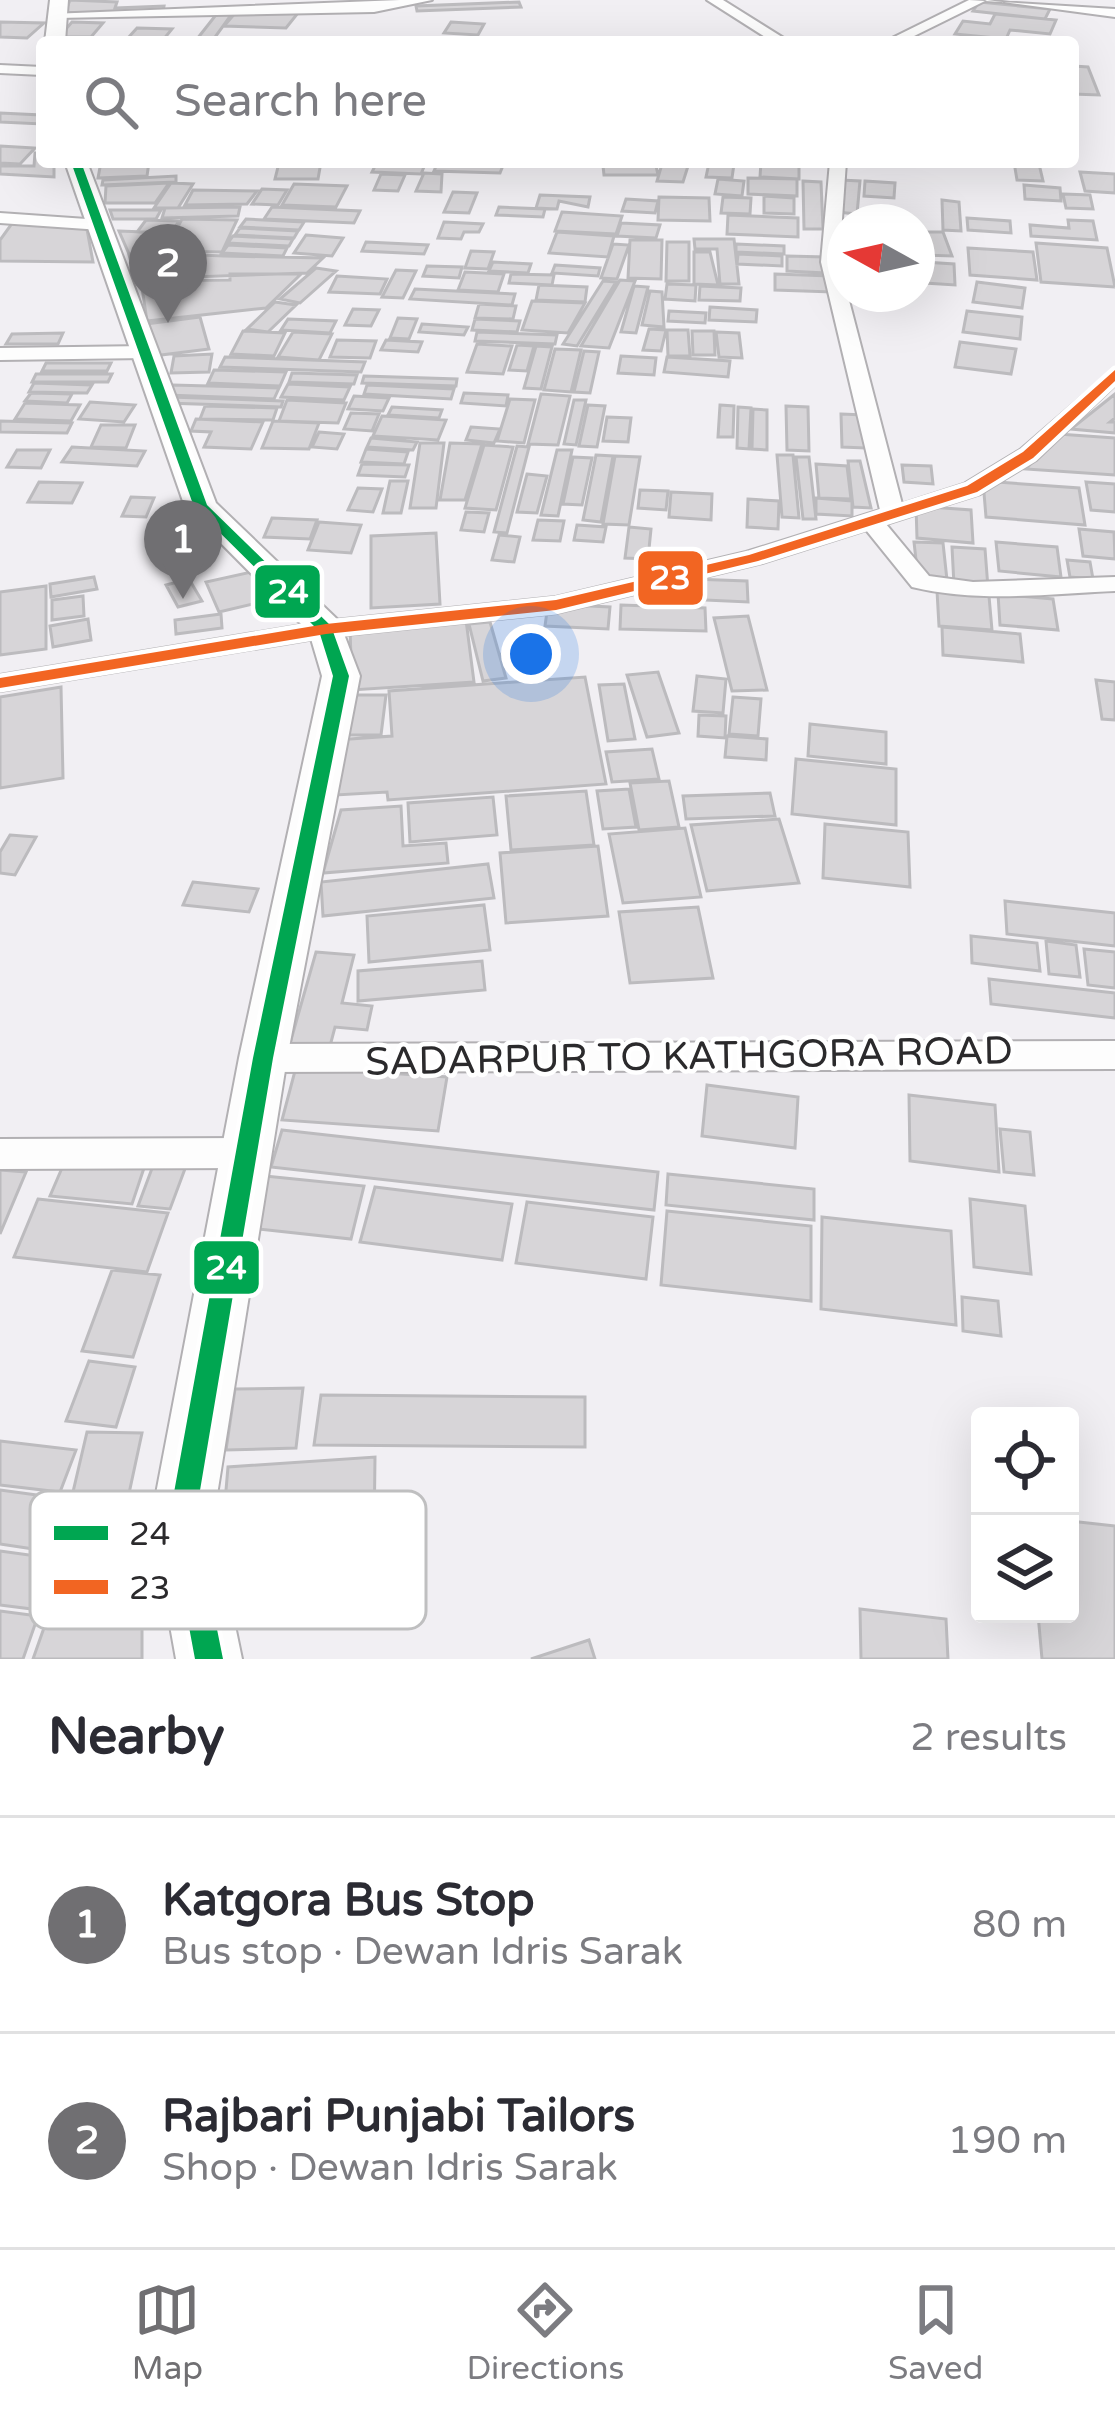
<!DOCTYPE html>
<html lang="en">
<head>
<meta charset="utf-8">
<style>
  body { margin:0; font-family:"Varela Round",sans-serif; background:#f7f7f7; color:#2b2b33 }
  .controls { position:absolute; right:36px; bottom:36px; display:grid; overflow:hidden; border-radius:12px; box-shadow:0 12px 48px #0002 }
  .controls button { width:108px; height:108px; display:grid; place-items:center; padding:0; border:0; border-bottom:3px solid #e1e1e2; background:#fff; color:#2b2b33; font:60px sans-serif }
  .compass { position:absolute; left:827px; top:204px; width:108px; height:108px; border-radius:50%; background:#fff; box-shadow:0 12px 48px #0002; rotate:278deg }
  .you { position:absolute; left:531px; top:654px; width:42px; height:42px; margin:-30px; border:9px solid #fff; border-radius:50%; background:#1a73e8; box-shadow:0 0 0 18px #1a73e833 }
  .badge { display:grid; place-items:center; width:78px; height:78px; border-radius:50%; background:#706f72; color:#fff; font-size:39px; font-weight:700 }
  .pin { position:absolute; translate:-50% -99px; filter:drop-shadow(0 3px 6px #0008) }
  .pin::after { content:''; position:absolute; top:63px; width:42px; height:36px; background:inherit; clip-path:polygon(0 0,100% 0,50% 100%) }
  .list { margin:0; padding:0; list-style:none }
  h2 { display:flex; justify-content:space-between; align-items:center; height:156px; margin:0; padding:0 48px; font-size:51px }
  h2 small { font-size:39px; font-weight:400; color:#7c7c81 }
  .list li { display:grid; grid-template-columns:78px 1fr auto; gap:36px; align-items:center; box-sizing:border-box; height:216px; padding:0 48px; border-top:3px solid #e1e1e2 }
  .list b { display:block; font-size:45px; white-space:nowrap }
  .list p { margin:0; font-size:39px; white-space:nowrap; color:#7c7c81 }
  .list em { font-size:39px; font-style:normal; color:#7c7c81 }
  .icon { flex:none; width:66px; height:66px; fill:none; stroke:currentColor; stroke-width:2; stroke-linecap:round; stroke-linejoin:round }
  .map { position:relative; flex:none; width:1115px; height:1659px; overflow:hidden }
  .search { position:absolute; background:#fff; box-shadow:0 12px 48px #0002; left:36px; right:36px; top:36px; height:132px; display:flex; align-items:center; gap:30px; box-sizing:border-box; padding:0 42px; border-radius:12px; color:#7c7c81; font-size:45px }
  .sheet { height:588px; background:#fff }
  nav { display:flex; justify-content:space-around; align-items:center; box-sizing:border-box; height:168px; border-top:3px solid #e1e1e2; background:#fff; font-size:33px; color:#7c7c81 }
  nav a { display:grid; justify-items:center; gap:6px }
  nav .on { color:#706f72 }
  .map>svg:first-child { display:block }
  .building { fill:#d7d5d8; stroke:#bcbbbe; stroke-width:3 }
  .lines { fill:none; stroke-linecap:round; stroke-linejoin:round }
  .street-casing { stroke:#b2b0b3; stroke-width:4 }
  .secondary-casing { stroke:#b2b0b3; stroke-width:4 }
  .street { fill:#fdfdfd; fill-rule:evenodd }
  .secondary { fill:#fdfdfd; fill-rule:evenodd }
  .bus-1-casing { stroke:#fff; stroke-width:9 }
  .bus-2-casing { stroke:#fff; stroke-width:9 }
  .bus-1 { fill:#00a651; fill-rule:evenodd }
  .bus-2 { fill:#f26522; fill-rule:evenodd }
  .labels { text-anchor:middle; stroke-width:9; stroke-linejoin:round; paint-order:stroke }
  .street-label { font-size:39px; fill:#2b2a2c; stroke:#fff }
  .key { fill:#fff; stroke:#bfbfc0; stroke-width:3 }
  .key-label { font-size:33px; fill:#2b2a2c }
  .line-badge { stroke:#fff; stroke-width:4.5 }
  .badge-label { font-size:33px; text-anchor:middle; font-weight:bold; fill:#fff }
</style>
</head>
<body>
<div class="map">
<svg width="1115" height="1659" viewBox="0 0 1115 1659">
  <rect width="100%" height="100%" fill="#f1eff3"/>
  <!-- building -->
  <path class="building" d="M70,0L117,2L115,8L164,6L163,11L65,13Z
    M519,2L521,7L417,11L416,6Z
    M979,2L1050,9L1045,19L973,11Z
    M219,11H234L213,40L197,39Z
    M237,11L298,13L286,28L224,26Z
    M995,14L1056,20L1050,34L1010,30L1006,39L955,34L963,21L990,24Z
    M0,22L44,23L27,38L0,37Z
    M72,22L103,23L91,37H59Z
    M451,22L484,24L478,35L444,33Z
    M137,28L172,29L163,40L127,39Z
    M1073,66L1088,67L1099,95L1073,94Z
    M0,113L41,115L42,124L0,122Z
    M0,146L35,148L20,164L0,163Z
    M35,153H42V162H54V177L0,174V166H34Z
    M101,162H149L147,176L98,178Z
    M321,162L318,179H275L279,163Z
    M377,162H426L421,174L372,172Z
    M438,162H484L504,163L500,173L434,171Z
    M761,162L799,164V179L760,177Z
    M1014,162L1039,164L1043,181L1017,180Z
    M709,163L734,164L732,178L706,177Z
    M662,164L688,166L683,182L657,181Z
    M603,166H656L658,175H604Z
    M1080,172L1115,174V193L1085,191Z
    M424,173L442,174L441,192L416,191Z
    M381,174L405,175L398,191L374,190Z
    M176,176V182L102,185L103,180Z
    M748,178L797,179V196L748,194Z
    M718,179L744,181L742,196L715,194Z
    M840,180L860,181L857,214L836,212Z
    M803,181L821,182L823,229H804Z
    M865,181L895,183L894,198L864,196Z
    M169,183L155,203H105L106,186Z
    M171,183L193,184L178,208H154Z
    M294,184L347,186L336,207L282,205Z
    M1024,185L1060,188L1061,201L1025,199Z
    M262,189L287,190L278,205L252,204Z
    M193,190L257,191L247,204L185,205Z
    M453,192L477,193L469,213L444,212Z
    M1063,194L1090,195L1093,209L1066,208Z
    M540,195L590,197L588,207L559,201L557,209L536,208Z
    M764,196L794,198V214L764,213Z
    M659,197L709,198L710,221L658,220Z
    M723,197L751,198L750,214L721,213Z
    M626,199L658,201L655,213L622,211Z
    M942,200L959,202L961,231L943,230Z
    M240,207L238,216L162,218L165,208Z
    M272,207L360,211L354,223L264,219Z
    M499,207L545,209L543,217L496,215Z
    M110,210H161L156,219H113Z
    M562,212L622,216L616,234L555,231Z
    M728,215L798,218V237L727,234Z
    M967,218L1010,221L1011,233L968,230Z
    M182,219L237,220L222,252L165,251Z
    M246,219L304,222L299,230L240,227Z
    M146,220L179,221L171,233L137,232Z
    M1068,220L1093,221L1097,240L1031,236L1030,225L1069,228Z
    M13,222L86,224L93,262L0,261V240Z
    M444,222L483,224L479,232H464L461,239L438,238Z
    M621,223L660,225L656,238L617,236Z
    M240,228L298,231L294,238L235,235Z
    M119,231L168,233L160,253L129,254Z
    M557,232L614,236L608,257L549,253Z
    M917,232H943L952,256L923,255Z
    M306,235L343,238L332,256L294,253Z
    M233,236L293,239L289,246L228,243Z
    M694,239H734L739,284H720L717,249H695Z
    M630,240H662L661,279L628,278Z
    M366,242L428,245L424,254L362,251Z
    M667,242H689V281H666Z
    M1036,243L1107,248L1115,287L1041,282Z
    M613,244L629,245L617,279L601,278Z
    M736,244L784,246V254L736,252Z
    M228,245L287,248L283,256L222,253Z
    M968,248L1033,252L1037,280L970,275Z
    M471,251L494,252L488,269L465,268Z
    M694,252H710L718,285L694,284Z
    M177,254L224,256L323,258L307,273L136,279L129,255Z
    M738,254L782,256V266L737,264Z
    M787,256L825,257L826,273L787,271Z
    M493,262L531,264L528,273L489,271Z
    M924,262L954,264L955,285L925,283Z
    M555,265L600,268L598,276L552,273Z
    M427,266L462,267L459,278L423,276Z
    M316,268L336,271L300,303L280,299Z
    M396,270L416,271L403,298L382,297Z
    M465,272L504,274L498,292L458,290Z
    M230,274H301L266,308L147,321L141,281L230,280Z
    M511,274L554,275L552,285L509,283Z
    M775,274L831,276L832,292L775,290Z
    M337,276L387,279L380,294L329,292Z
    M620,280L635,281L609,348L581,346Z
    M603,281L616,282L577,346L563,344Z
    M977,282L1025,288L1022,308L973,302Z
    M667,284L696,285L695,301L665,299Z
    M539,285L587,287L585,302L536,300Z
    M634,286L648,287L636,333L621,332Z
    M700,286L741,288L740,301L699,300Z
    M415,289L515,294L512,305L410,299Z
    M650,291L662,292L664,327L642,325Z
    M532,301L585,303L568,333L522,330Z
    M275,302L296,305L268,332L247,329Z
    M479,304L516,306L513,319L475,318Z
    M710,307L757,310L756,322L709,320Z
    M353,309L379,310L371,326L345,325Z
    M669,311L706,313L705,323L668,321Z
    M967,311L1022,317L1020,339L963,332Z
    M200,317L209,349L153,356L146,324Z
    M398,318L417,319L409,339L390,338Z
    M288,319L336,321L330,333L281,330Z
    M475,319L520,321L517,332L472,330Z
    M422,324L468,327L464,335L419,332Z
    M649,329L666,330L661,351L643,350Z
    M667,330H688L690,356H668Z
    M243,331L285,333L274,356L231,354Z
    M692,331H714L715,355H693Z
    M293,332L332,334L319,360L278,357Z
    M477,332L557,335L555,344L475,341Z
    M716,332L739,333L742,358L719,357Z
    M63,333L58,344H6L12,334Z
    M337,340L376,341L370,358L330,357Z
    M386,340L422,342L418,352L381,350Z
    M960,342L1016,349L1011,374L955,367Z
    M477,344L512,346L503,374L467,372Z
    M517,345L534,346L527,371L509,370Z
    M536,346L552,347L541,389L524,388Z
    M555,349L581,350L571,392L544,390Z
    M584,351L599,352L590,393L574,392Z
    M212,354L209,372L171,373L174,356Z
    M621,356L656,358L654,375L618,373Z
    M225,357L365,362L361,372L220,367Z
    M667,357L730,361L728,377L664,372Z
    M46,363H111L107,371H42Z
    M214,370L286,372L280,386L208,383Z
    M292,373L357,375L354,384L289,382Z
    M36,374H112L108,382H32Z
    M364,376L457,379L456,386L362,383Z
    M34,383L92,385L87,393L29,392Z
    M288,384L350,387L344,400L281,397Z
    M172,385L279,388L274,399L166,395Z
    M367,385L454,389L451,399L364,394Z
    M31,393L72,394L67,403L25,401Z
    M464,393L508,395L506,406L461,403Z
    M541,394L570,396L558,445L528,444Z
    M1115,394V418L1110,422H1115V433L1071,429Z
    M354,396L389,398L383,411L348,409Z
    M170,397L283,401L281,407L167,403Z
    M510,399L535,400L524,443L497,441Z
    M287,400L346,403L338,423L279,421Z
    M574,400H586L576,445L564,444Z
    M90,402L135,405L124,422L79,419Z
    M25,403L80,405L71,421L15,419Z
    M588,405L605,406L597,447L579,446Z
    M720,405L734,406L733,437H718Z
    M205,406L277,408L273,420L200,419Z
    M786,406L808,407L809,451L787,450Z
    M392,407L442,410L439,418L388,415Z
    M738,407L751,408L749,449L737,448Z
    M753,409L767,410V450L752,449Z
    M351,413L379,414L372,431L344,429Z
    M841,414L864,415L865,448L842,447Z
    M382,416L446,420L438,440L373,436Z
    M607,417L631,418L628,442L603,441Z
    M196,419L217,420L263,422L251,449L204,447L211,432L191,431Z
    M0,421L72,423L67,433L0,432Z
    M273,421L319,423L309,449L262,448Z
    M101,425H135L126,448L91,447Z
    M471,427L500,429L494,443L466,440Z
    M319,432L344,434L337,449L312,447Z
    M1058,434L1115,438V475L1026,469Z
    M371,438L417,442L413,450L367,447Z
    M420,443H444L436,508H410Z
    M450,443L482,444L465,500H440Z
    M484,445L513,447L496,510L465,508Z
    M517,446L529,447L507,533L494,532Z
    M72,447L145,451L137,466L62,462Z
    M366,449L408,452L404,464L361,462Z
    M17,450H50L41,468L7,467Z
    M557,450H572L558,516L541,515Z
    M596,455L613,456L601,522L583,520Z
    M777,455H793L799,518L782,517Z
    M615,456L640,457L629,525L603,524Z
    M573,457L592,458L582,505L563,504Z
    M796,457H809L816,519H803Z
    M848,461H860L871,508L853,507Z
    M362,464L409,465L405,477L358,475Z
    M816,464L847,466L851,499L819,498Z
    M902,465L931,466L933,484L904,482Z
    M527,474L547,476L537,513L517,512Z
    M390,481H408L401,513H383Z
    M983,481L1079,488L1085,525L986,517Z
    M39,482L82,483L72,503L28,502Z
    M1086,482L1115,484V512L1091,510Z
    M358,488L382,489L373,512L348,510Z
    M640,490L668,491L666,510L638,508Z
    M671,492L712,494L711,520L669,517Z
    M131,497L154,498L146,517L122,516Z
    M816,498L852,501V516L816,514Z
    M748,499L779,501L778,529L747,527Z
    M916,506L971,510L973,543L917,538Z
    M466,512L489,513L484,532L461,530Z
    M272,518L317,520L310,539L264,537Z
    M538,520L564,521L560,541L533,540Z
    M319,522L361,525L351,553L308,550Z
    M577,525L606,527L603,542L574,540Z
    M629,527L651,529L648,559L625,558Z
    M1079,529L1114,532L1115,559L1083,556Z
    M436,533L440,604L371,608V536Z
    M499,535L520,537L514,562L492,560Z
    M914,542L943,543L947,580L918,578Z
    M996,542L1057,547L1061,577L999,571Z
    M952,547L985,549L988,588L954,585Z
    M1067,560L1090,562L1093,579L1070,577Z
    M256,571L270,600L219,612L206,582Z
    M94,577L97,589L51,597L50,584Z
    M663,578L747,581L748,602L662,598Z
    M189,579L202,601L178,607L166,585Z
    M46,586V649L0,655V592Z
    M937,591L989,596L992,630L939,626Z
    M998,594L1053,599L1058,630L1000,625Z
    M83,596L84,616L52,620V600Z
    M548,604L610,607L608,629L545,626Z
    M621,605L705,608L706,631L620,629Z
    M221,614L222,628L176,634L175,620Z
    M748,616L767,690L732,691L714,618Z
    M88,619L91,640L53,647L50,626Z
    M466,620L474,682L352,690L350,628Z
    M490,622L506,678L483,681L469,624Z
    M942,627L1020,634L1023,662L943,655Z
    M539,646L547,661L509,669L502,654Z
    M658,672L679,733L647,737L627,675Z
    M697,676L726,679L723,713L693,711Z
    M585,677L606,784L388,800L387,792L336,795V740L392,736L389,691Z
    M1096,680L1115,682V720L1102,719Z
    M624,684L635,739L608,741L599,685Z
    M61,687L63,778L0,788V697Z
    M351,695H386L381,735H345Z
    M733,697L761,699L758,736L729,734Z
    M699,715L726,716L725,738L698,736Z
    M810,724L886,732V764L808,756Z
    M727,736L767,739L766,760L725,757Z
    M652,749L659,779L612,782L606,752Z
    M796,759L896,769V825L792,814Z
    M669,781L679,827L639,830L630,783Z
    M629,789L636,827L603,829L597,791Z
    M586,791L594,845L511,850L506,796Z
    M770,793L775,816L686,819L683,796Z
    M493,797L497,835L410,842L408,803Z
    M401,806L403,846L446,843L448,863L323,873L341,810Z
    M779,819L799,883L707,891L691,825Z
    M825,824L908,832L910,887L823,878Z
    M685,828L701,897L623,903L609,834Z
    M10,835L36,837L15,875L0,873V852Z
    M598,846L608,916L506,923L500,853Z
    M488,864L494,898L323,916L321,882Z
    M193,882L258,889L249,912L183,905Z
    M1005,901L1115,913V946L1007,934Z
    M484,905L490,950L369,962L367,916Z
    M698,907L713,978L630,983L619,912Z
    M971,936L1037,943L1040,971L972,963Z
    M1046,941L1076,945L1080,977L1049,974Z
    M1084,949L1115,952V988L1088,985Z
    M316,952L354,955L342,1003L372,1006L367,1030L335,1027L329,1050L289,1047Z
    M482,961L485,990L358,1001V971Z
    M989,979L1115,993V1018L991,1004Z
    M296,1067L447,1077L438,1131L282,1120Z
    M707,1085L798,1097L795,1148L702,1136Z
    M909,1095L995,1105L999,1172L910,1161Z
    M1000,1129L1030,1132L1034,1175L1004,1172Z
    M282,1130L658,1172L654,1210L271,1167Z
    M65,1161L144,1168L132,1204L50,1196Z
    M154,1163L186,1166L170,1209L138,1206Z
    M0,1170L26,1172L0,1234Z
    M668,1174L814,1189V1220L666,1205Z
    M265,1176L364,1186L351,1239L249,1228Z
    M375,1187L512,1204L502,1260L360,1242Z
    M38,1199L168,1213L147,1272L14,1257Z
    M970,1199L1025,1206L1031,1274L974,1267Z
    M527,1202L653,1217L646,1279L516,1263Z
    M667,1211L811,1226V1301L661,1285Z
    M822,1217L951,1231L956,1325L821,1309Z
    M112,1270L160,1275L133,1357L82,1351Z
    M962,1297L998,1301L1001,1336L963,1331Z
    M89,1361L135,1367L116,1427L66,1421Z
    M303,1388L296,1448L226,1450L235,1389Z
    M321,1395L585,1397V1447L314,1445Z
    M87,1432L142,1433L119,1540L62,1539Z
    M0,1441L76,1450L60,1492L0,1485Z
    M375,1457L374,1537L221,1548L228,1467Z
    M0,1490L66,1499L47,1551L0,1544Z
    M1070,1521L1115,1526V1659H1042L1038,1614H1070Z
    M0,1551L58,1559L40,1610L0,1605Z
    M51,1608L142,1622V1659H33Z
    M860,1609L946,1619L948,1659H861Z
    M0,1611L38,1616L23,1659H0Z
    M589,1640L595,1659H531Z"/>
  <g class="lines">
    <defs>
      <path id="street" d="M400,0H432L374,12L57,18L50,14Z
        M707,0H723L790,42H773Z
        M969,0L1115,9V17L987,0L902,42H884Z
        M0,65L42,67V75L0,73Z
        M830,162H846L839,262L902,504L964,484L1020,450L1115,368V385L1036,460L980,494L886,524L929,576L973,582L1115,577V591C1047,594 979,603 912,587L866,530L762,563L556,613L326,637L0,691V675L326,621L556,597L746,552L880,510L821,262Z
        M0,213L101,220L110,225L101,230L0,223Z
        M0,348L146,346L156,352L146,358L0,360Z
        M1115,1041V1069L263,1072L251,1068L246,1058L251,1048L263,1044Z
        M246,1138L259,1142L264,1153L259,1164L246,1168L0,1169V1139Z"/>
      <path id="secondary" d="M50,0H68L65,42H45Z
        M65,162H87L216,503L339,621L360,676L287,1058L213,1520L242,1659H176L151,1520L239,1058L322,676L309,632L185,507Z"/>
    </defs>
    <!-- street casing -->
    <use href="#street" class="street-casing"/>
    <!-- secondary casing -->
    <use href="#secondary" class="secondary-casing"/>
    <!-- street -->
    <use href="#street" class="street"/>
    <!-- secondary -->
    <use href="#secondary" class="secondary"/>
    <defs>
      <path id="bus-1" d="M71,162H81L207,505L331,626L349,676L273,1058L195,1520L223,1659H195L169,1520L253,1058L333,676L319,631L194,507Z"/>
      <path id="bus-2" d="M1115,370V381L1033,458L977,492L758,561L556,610L326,634L0,688V678L326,624L556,600L749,555L967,486L1023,452Z"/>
    </defs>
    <!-- bus-1 casing -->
    <use href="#bus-1" class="bus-1-casing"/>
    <!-- bus-2 casing -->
    <use href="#bus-2" class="bus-2-casing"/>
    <!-- bus-1 -->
    <use href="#bus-1" class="bus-1"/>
    <!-- bus-2 -->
    <use href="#bus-2" class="bus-2"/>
  </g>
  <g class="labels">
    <!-- street labels -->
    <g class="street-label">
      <text transform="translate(689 1055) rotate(-1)" y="14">SADARPUR TO KATHGORA ROAD</text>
    </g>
  </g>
  <!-- legend -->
  <rect x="30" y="1491" width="396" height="138" rx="18" class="key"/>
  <rect x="54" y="1526" width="54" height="14" fill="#00a651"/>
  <rect x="54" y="1580" width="54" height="14" fill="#f26522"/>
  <g class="key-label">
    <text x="129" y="1545">24</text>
    <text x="129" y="1599">23</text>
  </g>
  <g class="line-badge">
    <rect x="636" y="549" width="69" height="58" rx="12" fill="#f26522"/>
    <rect x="253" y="563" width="69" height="57" rx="12" fill="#00a651"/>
    <rect x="192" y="1239" width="69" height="57" rx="12" fill="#00a651"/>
  </g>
  <g class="badge-label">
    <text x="670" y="589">23</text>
    <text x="288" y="603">24</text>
    <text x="226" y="1279">24</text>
  </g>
</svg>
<div class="controls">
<button><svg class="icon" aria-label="locate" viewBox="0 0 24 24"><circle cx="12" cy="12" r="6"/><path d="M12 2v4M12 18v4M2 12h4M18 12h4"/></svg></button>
<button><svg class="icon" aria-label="layers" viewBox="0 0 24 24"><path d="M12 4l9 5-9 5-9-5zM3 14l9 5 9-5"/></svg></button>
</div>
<svg class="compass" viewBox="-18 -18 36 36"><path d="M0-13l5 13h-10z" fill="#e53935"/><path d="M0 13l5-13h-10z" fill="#7c7c81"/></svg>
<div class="you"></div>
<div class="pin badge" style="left:183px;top:599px">1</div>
<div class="pin badge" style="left:168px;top:323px">2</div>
<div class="search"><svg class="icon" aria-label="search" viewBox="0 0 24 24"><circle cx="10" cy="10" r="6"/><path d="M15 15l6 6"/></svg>Search here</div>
</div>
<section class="sheet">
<h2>Nearby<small>2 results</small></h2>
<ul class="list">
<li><span class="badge">1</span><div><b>Katgora Bus Stop</b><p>Bus stop · Dewan Idris Sarak</p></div><em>80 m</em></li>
<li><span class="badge">2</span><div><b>Rajbari Punjabi Tailors</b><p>Shop · Dewan Idris Sarak</p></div><em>190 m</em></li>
</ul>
</section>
<nav>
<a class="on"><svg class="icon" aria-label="map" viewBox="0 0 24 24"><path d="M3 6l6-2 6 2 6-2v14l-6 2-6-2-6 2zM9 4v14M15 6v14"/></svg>Map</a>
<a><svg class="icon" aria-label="directions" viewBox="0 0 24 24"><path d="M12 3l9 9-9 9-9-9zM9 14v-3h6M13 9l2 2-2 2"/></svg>Directions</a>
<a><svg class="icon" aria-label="saved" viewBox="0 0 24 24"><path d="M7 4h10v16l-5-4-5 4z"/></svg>Saved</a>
</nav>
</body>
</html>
